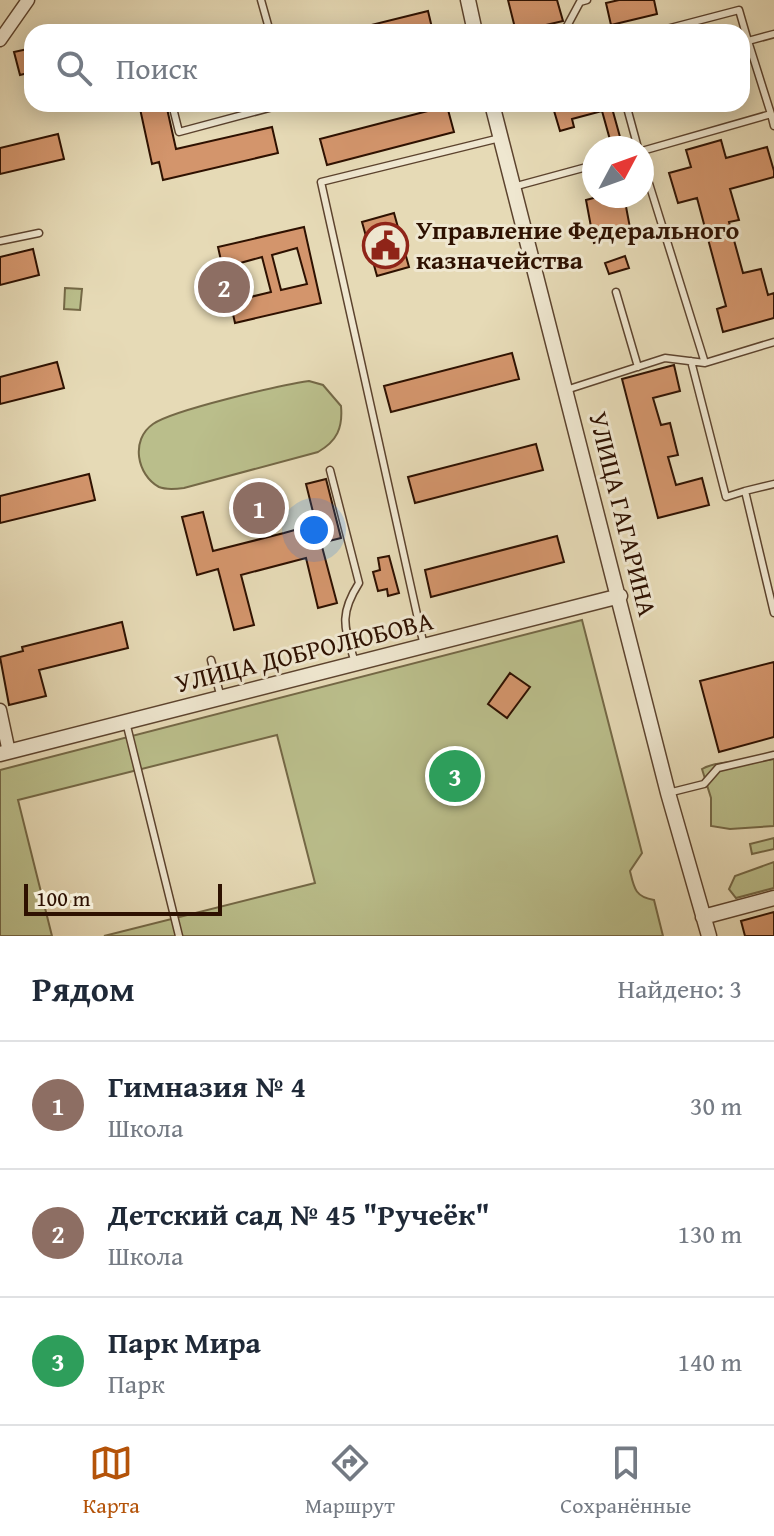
<!DOCTYPE html>
<html lang="ru">
<head>
<meta charset="utf-8">
<style>
  body { margin:0; font-family:"Gentium Book Plus",serif; background:#f2f2f3; color:#1f2937 }
  .compass { position:absolute; left:582px; top:136px; width:72px; height:72px; border-radius:50%; background:#fff; box-shadow:0 4px 20px #0003; rotate:49deg }
  .scale { position:absolute; left:24px; bottom:20px; width:198px; box-sizing:border-box; padding-left:8px; border:4px solid #2e1101; border-top:0; font-size:22px; line-height:28px; white-space:nowrap; color:#2e1101; -webkit-text-stroke:6px #efe7d0; paint-order:stroke }
  .you { position:absolute; left:314px; top:530px; width:28px; height:28px; margin:-20px; border:6px solid #fff; border-radius:50%; background:#1a73e8; box-shadow:0 0 0 12px #1a73e833 }
  .badge { display:grid; place-items:center; width:52px; height:52px; border-radius:50%; background:#b45309; color:#fff; font-size:26px; font-weight:700 }
  .pin { position:absolute; translate:-50% -50%; border:4px solid #fff; box-shadow:0 2px 8px #0006 }
  .list { margin:0; padding:0; list-style:none }
  h2 { display:flex; justify-content:space-between; align-items:center; height:104px; margin:0; padding:0 32px; font-size:34px }
  h2 small { font-size:26px; font-weight:400; color:#747a83 }
  .list li { display:grid; grid-template-columns:52px 1fr auto; gap:24px; align-items:center; box-sizing:border-box; height:128px; padding:0 32px; border-top:2px solid #e0e1e3 }
  .list b { display:block; font-size:30px; white-space:nowrap }
  .list p { margin:0; font-size:26px; white-space:nowrap; color:#747a83 }
  .list em { font-size:26px; font-style:normal; color:#747a83 }
  .icon { flex:none; width:44px; height:44px; fill:none; stroke:currentColor; stroke-width:2; stroke-linecap:round; stroke-linejoin:round }
  .map { position:relative; flex:none; width:774px; height:936px; overflow:hidden }
  .search { position:absolute; background:#fff; box-shadow:0 4px 20px #0003; left:24px; right:24px; top:24px; height:88px; display:flex; align-items:center; gap:20px; box-sizing:border-box; padding:0 28px; border-radius:24px; color:#747a83; font-size:30px }
  .sheet { height:488px; background:#fff }
  nav { display:flex; justify-content:space-around; align-items:center; box-sizing:border-box; height:112px; border-top:2px solid #e0e1e3; background:#fff; font-size:22px; color:#747a83 }
  nav a { display:grid; justify-items:center; gap:4px }
  nav .on { color:#b45309 }
  .map>svg:first-child { display:block }
  .green { fill:#babe8b; stroke:#746846; stroke-width:2 }
  .building { fill:#d3956c; stroke:#2e1101; stroke-width:2; fill-rule:evenodd }
  .lines { fill:none; stroke-linecap:round; stroke-linejoin:round }
  .service-casing { stroke:#5c432e; stroke-width:9 }
  .minor-casing { stroke:#5c432e; stroke-width:15 }
  .tertiary-casing { stroke:#5c432e; stroke-width:17 }
  .service { stroke:#efe7d0; stroke-width:6 }
  .minor { stroke:#efe7d0; stroke-width:12 }
  .tertiary { stroke:#efe7d0; stroke-width:14 }
  .labels { text-anchor:middle; stroke-width:6; stroke-linejoin:round; paint-order:stroke }
  .poi-label { font-size:26px; font-weight:bold; fill:#2e1101; stroke:#efe7d0; text-anchor:start }
  .street-label { font-size:26px; fill:#2e1101; stroke:#efe7d0 }
</style>
</head>
<body>
<div class="map">
<svg width="774" height="936" viewBox="0 0 774 936">
  <rect width="100%" height="100%" fill="#e6dab6"/>
  <filter id="stains"><feTurbulence type="fractalNoise" baseFrequency=".0025" numOctaves="4"/><feColorMatrix values="0 0 0 0 .2 0 0 0 0 .09 0 0 0 0 .02 0 0 0 .5 -.17"/></filter>
  <radialGradient id="worn" r=".72"><stop offset=".6" stop-color="#630" stop-opacity="0"/><stop offset="1" stop-color="#630" stop-opacity=".3"/></radialGradient>
  <!-- green -->
  <path class="green" d="M65,288L82,289L80,310L64,309Z
    M309,381L323,385L341,406C343,428 337,441 318,452L184,488C176,489 166,490 159,487C137,475 130,440 153,424C173,410 281,385 309,381Z
    M582,620L642,853L630,871C634,888 635,897 654,900L663,936H104L315,883L277,735L18,800L52,936H0V770Z
    M774,759V826L730,829L711,826V798L702,769C721,758 753,764 774,759Z
    M774,838V849L752,854L750,844Z
    M774,862V888L736,898L729,889L735,876Z"/>
  <!-- building -->
  <path class="building" d="M508,0H557L563,21L516,32Z
    M619,0H654L657,14L611,25L606,3Z
    M428,11L433,32H359V28Z
    M32,48V72L20,75L14,52Z
    M139,104H166L176,149L272,127L278,153L163,180L159,162L152,164Z
    M552,104H614L612,108L622,144L612,147L602,111L572,119L574,127L560,131Z
    M447,106L454,132L327,165L320,139Z
    M58,134L64,159L0,174V148Z
    M721,140L726,158L767,147L774,171V177L730,189L739,220L729,222L743,273L761,269L768,295L774,293V318L723,332L717,309L726,306L697,198L678,203L669,173L691,167L686,150Z
    M601,196H624L631,233L594,243L586,200Z
    M394,213L409,267L377,276L362,222Z
    M304,227L321,303L235,323L218,247ZM297,248L307,284L281,290L272,255ZM262,257L271,292L242,299L233,265Z
    M33,249L39,275L0,285V257Z
    M625,256L629,268L609,274L605,263Z
    M512,353L519,379L391,412L384,386Z
    M57,362L64,388L0,404V377Z
    M674,365L680,391L653,398L661,425L670,423L678,455L668,457L676,485L702,478L709,505L658,518L622,379Z
    M536,444L543,470L415,503L408,477Z
    M89,474L95,500L0,523V496Z
    M326,479L341,538L321,543L337,603L318,608L306,558L241,575L254,625L234,630L218,569L197,575L182,517L203,512L213,551L284,533L316,524L306,484Z
    M557,536L564,562L431,597L425,570Z
    M389,556L399,593L388,596L387,589L378,591L373,572L380,570L378,558Z
    M122,622L128,648L39,670L46,696L9,705L0,657L23,651L22,647Z
    M774,662V737L719,752L700,681Z
    M510,673L530,687L507,718L488,704Z
    M774,912V936H745L741,921Z"/>
  <g class="lines">
    <defs>
      <path id="service" d="M261,0L270,32
        M553,32L566,28L580,2L587,0
        M655,32L739,10L748,41L742,43
        M172,104L179,132L284,104
        M626,104L638,148
        M771,114L748,41L774,34
        M642,151L771,114L774,126
        M642,161L705,363
        M513,187L594,165
        M0,241L39,233
        M616,292L638,367
        M691,361L726,497L745,491L774,613
        M566,390L665,358L705,363L774,342
        M330,470L359,583C338,616 345,628 355,663
        M745,491L774,484
        M424,646L321,182L500,138
        M211,660L221,698
        M126,722L179,936
        M668,793L704,784L718,768L774,755"/>
      <path id="minor" d="M0,40L28,0
        M0,710L9,752"/>
      <path id="tertiary" d="M468,0L475,32
        M492,104L668,793L709,936
        M0,754L620,596
        M703,917L774,898"/>
    </defs>
    <!-- service casing -->
    <use href="#service" class="service-casing"/>
    <!-- minor casing -->
    <use href="#minor" class="minor-casing"/>
    <!-- tertiary casing -->
    <use href="#tertiary" class="tertiary-casing"/>
    <!-- service -->
    <use href="#service" class="service"/>
    <!-- minor -->
    <use href="#minor" class="minor"/>
    <!-- tertiary -->
    <use href="#tertiary" class="tertiary"/>
  </g>
  <!-- icons -->
  <defs>
    <symbol id="civic-ring" viewBox="-11 -11 22 22"><circle r="9.5" fill="#efe7d0" stroke="#8f2418" stroke-width="1.5"/><path d="M-.6-6.5H3V-4.5H.6V-3L4-1V1h2V6H-6V1h2V-1L-.6-3ZM-1.2 2.5V6h2.4V2.5Z" fill="#8f2418"/></symbol>
  </defs>
  <g fill-rule="evenodd">
    <use href="#civic-ring" x="360" y="220" width="51" height="51"/>
  </g>
  <g class="labels">
    <!-- poi labels -->
    <g class="poi-label">
      <text x="416" y="239">Управление Федерального<tspan x="416" dy="30">казначейства</tspan></text>
    </g>
    <!-- street labels -->
    <g class="street-label">
      <text transform="translate(623 514) rotate(76)" y="9">УЛИЦА ГАГАРИНА</text>
      <text transform="translate(304 652) rotate(-14)" y="9">УЛИЦА ДОБРОЛЮБОВА</text>
    </g>
  </g>
  <rect width="100%" height="100%" filter="url(#stains)"/>
  <rect width="100%" height="100%" fill="url(#worn)"/>
</svg>
<svg class="compass" viewBox="-18 -18 36 36"><path d="M0-13l5 13h-10z" fill="#e53935"/><path d="M0 13l5-13h-10z" fill="#747a83"/></svg>
<div class="scale">100 m</div>
<div class="you"></div>
<div class="pin badge" style="left:259px;top:508px;background:#8d6e63">1</div>
<div class="pin badge" style="left:224px;top:287px;background:#8d6e63">2</div>
<div class="pin badge" style="left:455px;top:776px;background:#2e9e5b">3</div>
<div class="search"><svg class="icon" aria-label="search" viewBox="0 0 24 24"><circle cx="10" cy="10" r="6"/><path d="M15 15l6 6"/></svg>Поиск</div>
</div>
<section class="sheet">
<h2>Рядом<small>Найдено: 3</small></h2>
<ul class="list">
<li><span class="badge" style="background:#8d6e63">1</span><div><b>Гимназия № 4</b><p>Школа</p></div><em>30 m</em></li>
<li><span class="badge" style="background:#8d6e63">2</span><div><b>Детский сад № 45 &quot;Ручеёк&quot;</b><p>Школа</p></div><em>130 m</em></li>
<li><span class="badge" style="background:#2e9e5b">3</span><div><b>Парк Мира</b><p>Парк</p></div><em>140 m</em></li>
</ul>
</section>
<nav>
<a class="on"><svg class="icon" aria-label="map" viewBox="0 0 24 24"><path d="M3 6l6-2 6 2 6-2v14l-6 2-6-2-6 2zM9 4v14M15 6v14"/></svg>Карта</a>
<a><svg class="icon" aria-label="directions" viewBox="0 0 24 24"><path d="M12 3l9 9-9 9-9-9zM9 14v-3h6M13 9l2 2-2 2"/></svg>Маршрут</a>
<a><svg class="icon" aria-label="saved" viewBox="0 0 24 24"><path d="M7 4h10v16l-5-4-5 4z"/></svg>Сохранённые</a>
</nav>
</body>
</html>
